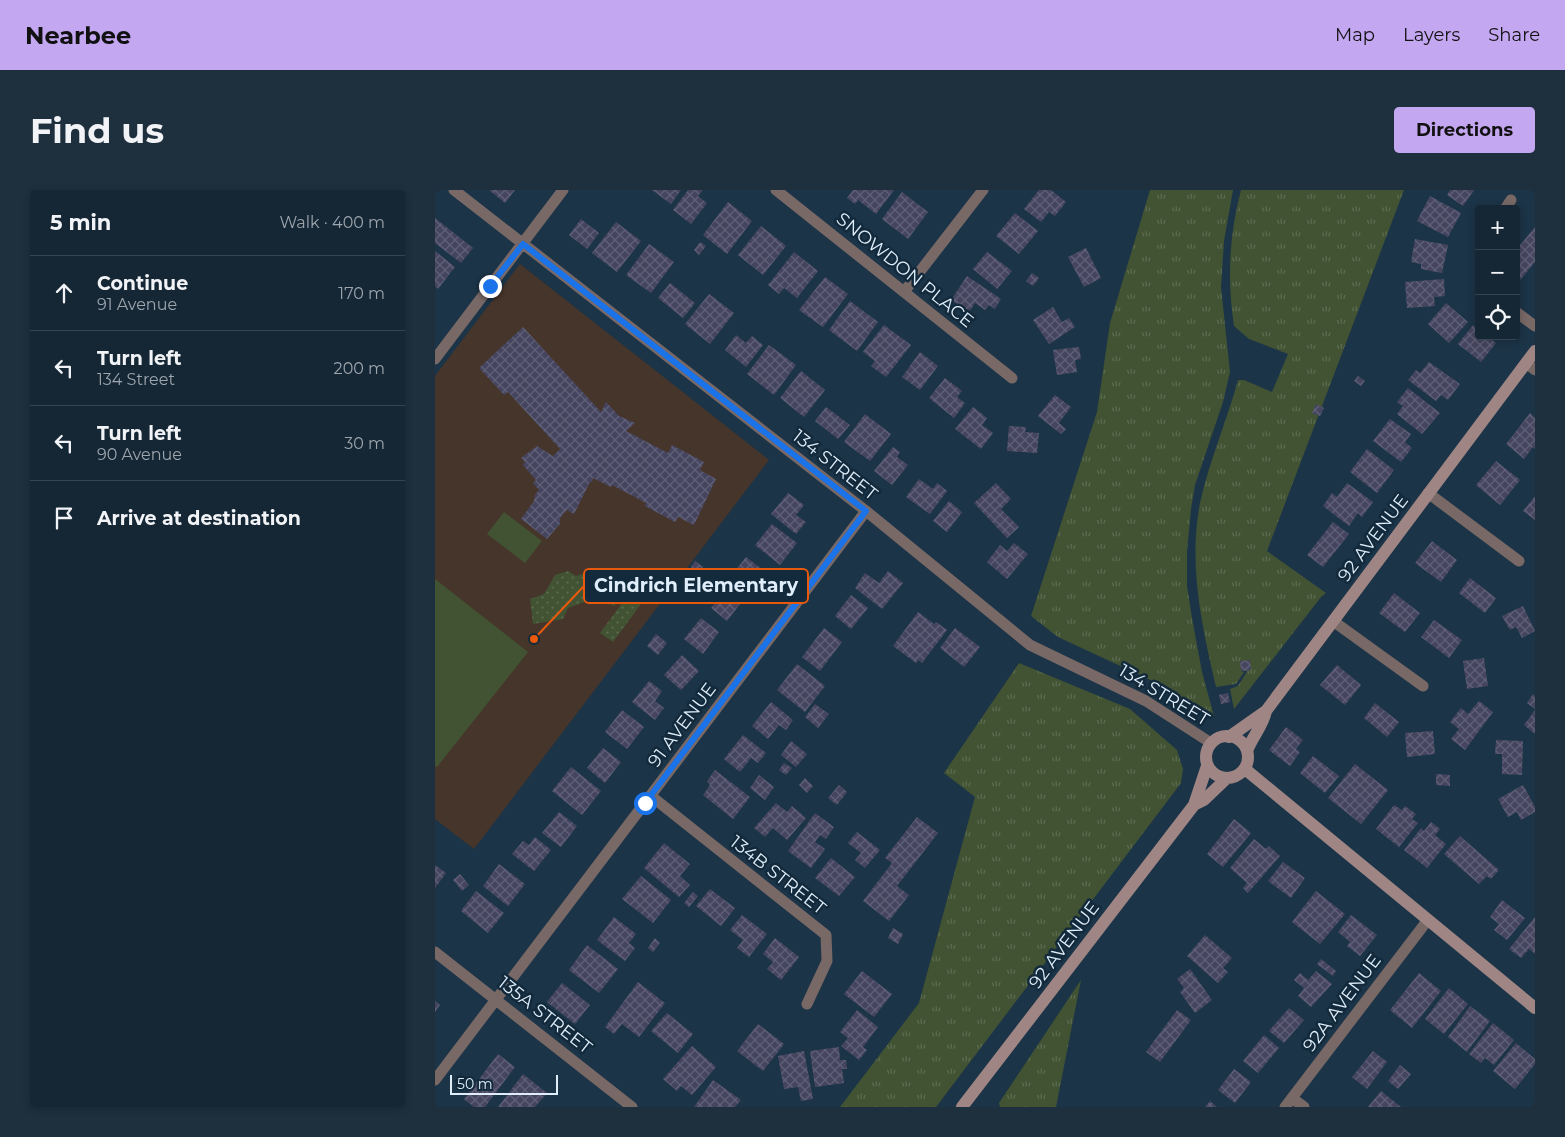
<!DOCTYPE html>
<html lang="en">
<head>
<meta charset="utf-8">
<style>
  body { margin:0; font-family:Montserrat,sans-serif; background:#1e2f3d; color:#f1f3f6 }
  .controls { position:absolute; right:15px; top:15px; display:grid; overflow:hidden; border-radius:5px; box-shadow:0 2px 8px #0003 }
  .controls button { width:45px; height:45px; display:grid; place-items:center; padding:0; border:0; border-bottom:1px solid #344450; background:#152735; color:#f1f3f6; font:25px sans-serif }
  .scale { position:absolute; left:15px; bottom:12px; width:108px; box-sizing:border-box; padding-left:5px; border:2px solid #dfeefa; border-top:0; font-size:14px; line-height:18px; white-space:nowrap; color:#dfeefa; -webkit-text-stroke:4px #122a3c; paint-order:stroke }
  .stop { position:absolute; width:15px; height:15px; margin:-11px; border:4px solid #1a73e8; border-radius:50%; background:#fff }
  .stop.end { background:#1a73e8; border-color:#fff; box-shadow:0 1px 5px #0008 }
  .list { margin:0; padding:0; list-style:none }
  h2 { display:flex; justify-content:space-between; align-items:center; height:65px; margin:0; padding:0 20px; font-size:21px }
  h2 small { font-size:16px; font-weight:400; color:#9da5ad }
  .list li { display:grid; grid-template-columns:32px 1fr auto; gap:15px; align-items:center; box-sizing:border-box; height:75px; padding:0 20px; border-top:1px solid #344450 }
  .list b { display:block; font-size:19px; white-space:nowrap }
  .list p { margin:0; font-size:16px; white-space:nowrap; color:#9da5ad }
  .list em { font-size:16px; font-style:normal; color:#9da5ad }
  .icon { flex:none; width:28px; height:28px; fill:none; stroke:currentColor; stroke-width:2; stroke-linecap:round; stroke-linejoin:round }
  .map { position:relative; flex:none; width:1100px; height:917px; overflow:hidden; border-radius:5px }
  header { display:flex; align-items:center; gap:30px; box-sizing:border-box; height:70px; padding:0 25px; background:#c4a7f1; color:#111 }
  header strong { font-size:24px }
  nav { display:flex; gap:28px; margin-inline-start:auto; font-size:18px }
  .intro { display:flex; align-items:center; justify-content:space-between; box-sizing:border-box; height:120px; padding:0 30px }
  h1 { margin:0; font-size:35px }
  .button { padding:12px 22px; border-radius:5px; background:#c4a7f1; color:#111; font-size:18px; font-weight:700 }
  main { display:flex; gap:30px; padding:0 30px }
  aside { flex:1; background:#152735; border-radius:5px; box-shadow:0 2px 8px #0003 }
  .map>svg:first-child { display:block }
  .education { fill:#46352a }
  .grass { fill:url(#grass-tufts) }
  .park { fill:url(#park-dots) }
  .pitch { fill:#415332 }
  .building { fill:url(#building-cross-hatch) }
  .lines { fill:none; stroke-linecap:round; stroke-linejoin:round }
  .street { stroke:#786866; stroke-width:11 }
  .secondary { stroke:#9f8684; stroke-width:12 }
  .route { stroke:#1a73e8; stroke-width:6 }
  .labels { text-anchor:middle; stroke-width:5; stroke-linejoin:round; paint-order:stroke }
  .street-label { font-size:18px; fill:#dfeefa; stroke:#122a3c }
  .leader { fill:none; stroke:#e8590c; stroke-width:2 }
  .callout-dot { fill:#e8590c; stroke:#122a3c; stroke-width:2 }
  .callout { fill:#122a3c; stroke:#e8590c; stroke-width:2 }
  .callout-label { font-size:19px; text-anchor:middle; font-weight:bold; fill:#dfeefa }
</style>
</head>
<body>
<header>
<strong>Nearbee</strong>
<nav><a>Map</a><a>Layers</a><a>Share</a></nav>
</header>
<div class="intro"><h1>Find us</h1><a class="button">Directions</a></div>
<main>
<aside>
<h2>5 min<small>Walk · 400 m</small></h2>
<ul class="list">
<li><svg class="icon" aria-label="ahead" viewBox="0 0 24 24"><path d="M12 20V5M6 11l6-6 6 6"/></svg><div><b>Continue</b><p>91 Avenue</p></div><em>170 m</em></li>
<li><svg class="icon" aria-label="left" viewBox="0 0 24 24"><path d="M17 20v-9H6M10 6l-5 5 5 5"/></svg><div><b>Turn left</b><p>134 Street</p></div><em>200 m</em></li>
<li><svg class="icon" aria-label="left" viewBox="0 0 24 24"><path d="M17 20v-9H6M10 6l-5 5 5 5"/></svg><div><b>Turn left</b><p>90 Avenue</p></div><em>30 m</em></li>
<li><svg class="icon" aria-label="arrive" viewBox="0 0 24 24"><path d="M6 21V4h12l-3 4 3 4H6"/></svg><div><b>Arrive at destination</b></div></li>
</ul>
</aside>
<div class="map">
<svg width="1100" height="917" viewBox="0 0 1100 917">
  <defs>
    <pattern id="grass-tufts" width="24" height="20" patternUnits="userSpaceOnUse" patternTransform="scale(1.25)"><rect width="24" height="20" fill="#415332"/><path d="M3 7l-1-3M5 7V3M7 7l1-3M15 17l-1-3M17 17v-4M19 17l1-3" fill="none" stroke="#5c6c51"/></pattern>
    <pattern id="park-dots" width="8" height="8" patternUnits="userSpaceOnUse" patternTransform="scale(1.25)"><rect width="8" height="8" fill="#415332"/><path d="M2 2h.1M6 6h.1" fill="none" stroke="#5c6c51" stroke-width="1.8" stroke-linecap="round"/></pattern>
    <pattern id="building-cross-hatch" width="8" height="8" patternUnits="userSpaceOnUse" patternTransform="scale(1.25)"><rect width="8" height="8" fill="#464560"/><path d="M0 0l8 8M0 8l8-8" fill="none" stroke="#606078"/></pattern>
  </defs>
  <rect width="100%" height="100%" fill="#1c3447"/>
  <!-- education -->
  <path class="education" d="M85,74L334,270L39,659L0,629V186Z"/>
  <!-- grass -->
  <path class="grass" d="M715,0H798L789,51L786,97L795,182L788,212L760,295L756,319L752,362V396L757,428L767,482L779,526L775,527L722,493L623,447L596,426L662,222L675,133Z
    M806,0H969L832,361L891,403L886,407L799,519L795,499L803,496L813,480H816L806,481L809,482L801,494L781,497C767,437 753,375 765,313C774,271 792,231 803,190H809L837,202L853,164L814,149L799,136C792,90 794,45 806,0Z
    M584,473L695,519L742,560L748,579L746,593L501,917H405L484,813L540,607L509,583Z
    M646,790L621,917H565L564,913Z"/>
  <!-- park -->
  <path class="park" d="M162,379L193,399L179,416L163,407L133,418L128,429L98,434L95,409L109,404L120,385L133,381L141,386Z
    M193,405L206,414L178,452L165,443Z"/>
  <!-- pitch -->
  <path class="pitch" d="M69,322L107,351L90,373L52,344Z
    M0,389L93,462L2,577L0,576Z"/>
  <!-- building -->
  <path class="building" d="M54,0H80L70,13Z
    M217,0H246L236,14Z
    M253,0H268L263,6L272,13L256,34L238,20Z
    M418,0H459L441,24L423,10L420,14L412,8Z
    M604,0H616L631,12L620,26L614,22L606,32L589,19Z
    M1015,0H1039L1028,16L1012,5Z
    M467,2L493,22L473,49L447,29Z
    M995,6L1026,23L1013,47L982,31Z
    M293,12L317,31L292,64L268,45Z
    M580,23L603,41L584,64L561,46Z
    M0,28L38,58L26,73L0,53Z
    M146,29L164,43L152,59L134,45Z
    M181,32L206,51L182,82L157,63Z
    M326,36L351,56L328,85L303,65Z
    M1100,37V72L1081,95V60Z
    M980,49L1013,55L1007,83L986,79V74L976,72Z
    M265,52L271,56L264,65L259,60Z
    M214,54L239,72L216,103L191,85Z
    M651,58L666,88L649,97L633,67Z
    M0,61L20,77L3,99L0,96Z
    M359,62L383,81L362,108L349,98L344,104L333,95Z
    M552,62L577,81L562,99L538,79Z
    M597,83L604,88L598,96L591,91Z
    M532,86L566,109L560,119L554,115L550,120L540,113L534,122L516,110Z
    M390,87L413,104L388,137L364,120Z
    M1009,89L1010,106L999,107L1000,116L972,118L970,92Z
    M235,93L260,113L248,128L223,108Z
    M274,104L299,123L275,154L250,134Z
    M415,111L443,132L422,161L394,140Z
    M1011,113L1033,132L1014,153L993,134Z
    M618,117L627,132L634,128L640,137L614,154L598,130Z
    M449,135L476,155L451,187L436,176L440,171L428,162Z
    M1038,135L1044,140V146H1052L1061,153L1046,172L1023,154Z
    M88,137L166,222L171,212L184,226L200,233L191,241L233,263L237,255L269,272L265,280L281,289L259,335L243,327L240,332L210,316L211,313L177,295L176,297L158,288L157,292H155L139,324L132,320L125,328V334L112,349L86,329L99,311L100,305L104,300L98,293L101,290L88,275L90,272L86,268L102,256L118,266L125,259L73,202L69,205L44,178Z
    M301,145L311,153L317,146L328,155L311,177L290,160Z
    M334,155L361,175L339,205L312,184Z
    M644,157L646,169L640,170L642,182L622,185L618,160Z
    M485,162L503,176L485,200L467,187Z
    M994,172L1025,194L1013,210L1006,205L1001,211L973,190L981,180L985,183Z
    M366,181L390,200L369,227L345,208Z
    M923,186L930,191L926,196L919,191Z
    M510,188L527,201L522,207L530,213L519,228L494,208Z
    M973,198L1005,223L987,244L962,224L968,216L962,212Z
    M620,205L636,217L624,233L631,239L626,244L603,226Z
    M881,214L889,218L885,226L877,223Z
    M391,217L415,235L403,249L380,231Z
    M538,217L552,228L547,235L558,243L546,259L520,239Z
    M1095,223L1100,228V259L1098,257L1089,269L1071,254Z
    M430,224L456,244L435,271L409,252Z
    M955,229L976,244L970,252L977,258L966,272L938,251Z
    M574,236L591,237L590,242L604,243L602,263L572,261Z
    M458,257L465,262L462,267L473,275L457,295L439,281Z
    M932,259L959,280L942,303L915,282Z
    M1061,271L1085,290L1065,315L1041,295Z
    M484,289L498,299L502,293L512,301L495,324L471,307Z
    M561,293L576,309L566,319L584,337L572,348L539,313Z
    M912,293L938,312L927,327L923,323L914,336L888,316L897,303L902,307Z
    M353,303L369,315L361,325L371,332L361,344L336,324Z
    M1100,306V330L1088,321Z
    M514,311L527,322L512,342L498,331Z
    M898,332L914,344L888,377L872,365Z
    M337,334L362,353L345,375L320,355Z
    M997,351L1022,370L1006,392L980,373Z
    M579,353L593,364L572,389L552,372L565,355L572,361Z
    M311,367L336,386L318,408L303,395L309,387L301,380Z
    M260,371L268,377L263,383L256,377Z
    M453,381L468,393L447,419L420,398L430,383L444,393Z
    M1035,388L1061,408L1050,423L1024,403Z
    M292,398L308,410L292,431L276,418Z
    M959,403L985,423L970,442L944,423Z
    M416,405L433,418L416,439L400,426Z
    M1088,416L1100,441L1087,448L1081,437L1075,440L1067,426Z
    M483,422L499,434L501,432L512,440L487,473L483,470L481,473L458,456Z
    M266,428L284,442L268,464L249,449Z
    M999,430L1027,450L1014,468L986,447Z
    M389,438L407,452L385,481L367,467Z
    M520,438L545,457L529,477L505,458Z
    M221,444L232,453L223,465L212,456Z
    M247,465L264,481L246,500L229,485Z
    M1049,468L1053,496L1032,499L1028,471Z
    M815,470L816,480L806,481L805,471Z
    M362,474L390,496L370,522L342,500Z
    M902,475L926,495L910,515L885,495Z
    M214,491L227,501L220,511L229,518L220,530L197,512Z
    M793,503L795,512L786,514L784,505Z
    M1098,504L1100,506V519L1092,513Z
    M1044,511L1058,522L1030,560L1016,549L1024,539L1015,532L1026,518L1033,524Z
    M336,512L358,530L351,540L344,535L333,549L317,536Z
    M940,513L964,532L952,547L929,528Z
    M380,514L394,524L383,538L370,527Z
    M187,520L209,537L192,559L170,542Z
    M1100,520V544L1089,535Z
    M851,537L868,550L861,559L865,562L855,576L834,560Z
    M998,541L1000,564L972,567L970,543Z
    M308,545L331,563L323,573L316,568L305,582L289,569Z
    M1061,550L1088,551L1087,585L1067,584V564H1060Z
    M356,551L372,564L361,577L346,565Z
    M168,558L186,572L170,593L152,578Z
    M878,566L904,586L890,603L865,583Z
    M349,573L357,578L351,585L344,580Z
    M920,574L953,600L926,634L893,608Z
    M136,577L166,601L147,625L117,601Z
    M280,580L315,607L298,629L268,605L275,595L272,591Z
    M1001,584L1015,585V596L1001,595Z
    M324,585L339,597L330,610L315,598Z
    M370,588L378,596L372,603L364,595Z
    M404,595L412,602L402,615L393,608Z
    M1088,595L1100,617V622L1086,630L1082,622L1073,627L1063,609Z
    M341,613L352,622L357,616L371,628L352,650L338,638L330,647L319,638Z
    M959,615L967,620L970,616L981,624L977,629L983,633L964,657L941,639Z
    M124,622L142,636L126,657L107,643Z
    M380,623L399,637L391,649L385,645L380,652L390,659L376,678L353,661Z
    M482,627L503,643L462,696L474,705L454,731L428,711L457,673L450,668Z
    M799,629L816,643L788,677L772,664Z
    M996,632L1005,639L1000,645L1011,654L992,678L969,660L986,638L989,641Z
    M422,642L445,660L430,678L420,670L426,663L413,653Z
    M1025,646L1064,680L1056,689L1052,686L1044,694L1009,664Z
    M100,647L116,660L99,681L77,664L88,651L94,655Z
    M819,649L831,659L834,656L845,666L813,703L808,698L812,693L795,678Z
    M229,653L255,674L245,686L255,695L244,707L209,678Z
    M396,668L420,687L404,706L380,688Z
    M848,672L870,688L856,708L833,691Z
    M64,674L90,694L73,716L48,696Z
    M0,675L11,683L0,698Z
    M25,684L34,695L27,701L18,690Z
    M206,686L236,710L218,733L187,709Z
    M275,699L300,718L286,736L261,716Z
    M41,701L69,723L53,743L26,721Z
    M881,701L910,724L885,754L857,732Z
    M258,702L263,706L254,717L249,713Z
    M1067,710L1090,728L1072,750L1059,740L1064,734L1055,727Z
    M307,725L332,744L314,767L302,758L308,750L295,740Z
    M916,725L942,745L925,766L912,756L915,752L903,742Z
    M179,727L201,744L194,753L200,758L190,771L162,750Z
    M1100,727V764L1094,759L1086,768L1074,759Z
    M458,738L468,744L463,754L453,748Z
    M770,745L797,768L788,778L793,782L783,793L752,766Z
    M220,748L225,753L218,762L213,758Z
    M340,748L364,767L346,790L332,779L338,772L328,764Z
    M152,755L183,779L164,803L134,780Z
    M886,769L901,781L898,786L882,774Z
    M755,779L777,810L760,823L745,802L749,798L742,789Z
    M427,781L457,804L439,827L409,804Z
    M881,781L897,794L876,817L863,806L869,798L859,790L865,783L873,790Z
    M984,783L1006,801L977,838L955,820Z
    M203,792L230,813L204,847L187,834L179,844L170,837Z
    M127,793L155,815L140,834L112,812Z
    M1014,798L1033,814L1009,844L990,829Z
    M0,811L5,815L0,822Z
    M1035,816L1055,831L1032,862L1013,847Z
    M854,818L869,830L849,853L834,841Z
    M422,820L443,837L428,857L432,860L424,870L406,856L413,848L405,842Z
    M742,820L756,830L725,872L711,862Z
    M232,823L258,844L243,863L216,841Z
    M1058,833L1079,850L1059,875L1050,868L1046,873L1034,864Z
    M323,834L349,854L328,881L302,861Z
    M829,845L844,858L823,883L808,871Z
    M1081,853L1100,869V874L1080,899L1058,881Z
    M257,856L281,877L257,905L246,896L242,901L228,889Z
    M404,857L405,870H411L412,879H407L409,893L380,897L375,861Z
    M369,861L378,909L366,911L363,897L349,899L343,866Z
    M938,861L952,872L932,899L917,887Z
    M63,864L80,877L50,917H39L29,909Z
    M965,875L976,884L963,899L953,891Z
    M799,879L816,892L800,913L783,900Z
    M88,884L112,903L100,917H63Z
    M278,890L306,910L300,917H259Z
    M946,901L966,917H933Z
    M775,911L782,917H770Z"/>
  <g class="lines">
    <!-- street -->
    <path class="street" d="M19,0L431,321L595,455L711,511L776,553
      M341,0L577,188
      M1070,19L1076,10
      M469,102L548,0
      M1081,122L1100,136
      M0,169L128,0
      M1091,173L1100,180
      M993,303L1084,371
      M898,431L988,496
      M216,606L391,745L392,771L372,814
      M0,762L197,917
      M0,890L431,321
      M857,908L869,917
      M850,917L992,731"/>
    <!-- secondary -->
    <path class="secondary" d="M771 567a21 21 0 1 1 42 0a21 21 0 1 1-42 0Z
      M794,547L831,521L1100,161
      M812,561C817,547 828,536 831,521
      M810,579L1100,818
      M759,615L769,610L792,588
      M527,917L759,615L772,576"/>
  </g>
  <g class="lines">
    <!-- route -->
    <path class="route" d="M55,96L88,54L431,321L210,613"/>
  </g>
  <g class="labels">
    <!-- street labels -->
    <g class="street-label">
      <text transform="translate(470 80) rotate(39)" y="6">SNOWDON PLACE</text>
      <text transform="translate(400 275) rotate(38)" y="6">134 STREET</text>
      <text transform="translate(938 348) rotate(-53)" y="6">92 AVENUE</text>
      <text transform="translate(729 505) rotate(31)" y="6">134 STREET</text>
      <text transform="translate(247 535) rotate(-53)" y="6">91 AVENUE</text>
      <text transform="translate(343 685) rotate(38)" y="6">134B STREET</text>
      <text transform="translate(629 755) rotate(-53)" y="6">92 AVENUE</text>
      <text transform="translate(907 813) rotate(-53)" y="6">92A AVENUE</text>
      <text transform="translate(110 825) rotate(38)" y="6">135A STREET</text>
    </g>
  </g>
  <!-- callouts -->
  <path class="leader" d="M99 449L149 396"/>
  <circle class="callout-dot" cx="99" cy="449" r="5"/>
  <rect class="callout" x="149" y="379" width="224" height="34" rx="5"/>
  <g class="callout-label">
    <text x="261" y="402">Cindrich Elementary</text>
  </g>
</svg>
<div class="controls">
<button>+</button>
<button>−</button>
<button><svg class="icon" aria-label="locate" viewBox="0 0 24 24"><circle cx="12" cy="12" r="6"/><path d="M12 2v4M12 18v4M2 12h4M18 12h4"/></svg></button>
</div>
<div class="scale">50 m</div>
<div class="stop" style="left:210px;top:613px"></div>
<div class="stop end" style="left:55px;top:96px"></div>
</div>
</main>
</body>
</html>
